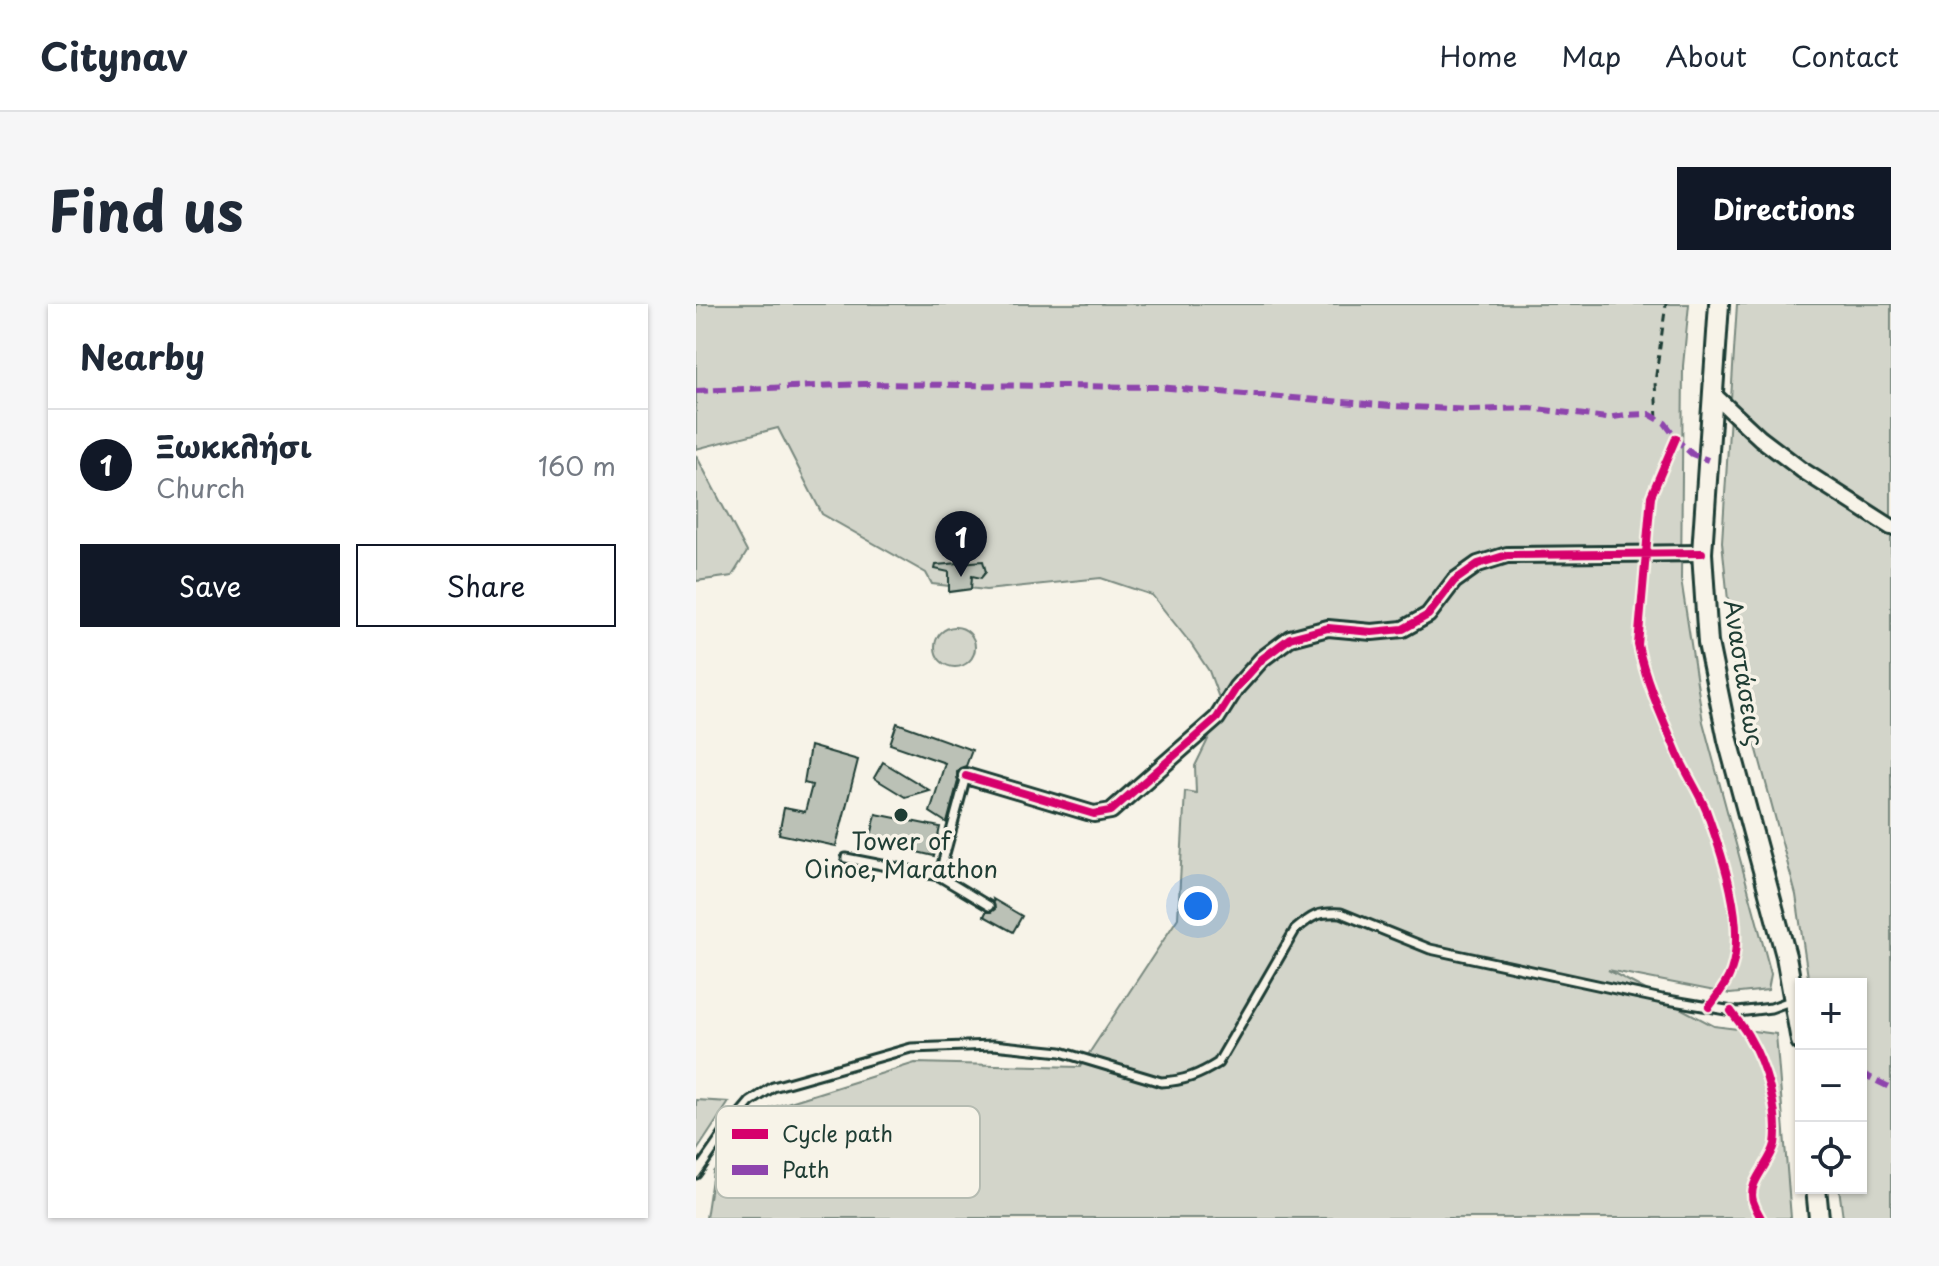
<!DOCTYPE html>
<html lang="en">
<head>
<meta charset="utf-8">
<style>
  body { margin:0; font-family:"Playpen Sans",sans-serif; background:#f6f6f7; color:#1f2937 }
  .controls { position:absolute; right:24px; bottom:24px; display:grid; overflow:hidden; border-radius:0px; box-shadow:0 2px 6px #0004 }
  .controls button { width:72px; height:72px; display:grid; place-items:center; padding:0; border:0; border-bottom:2px solid #e0e1e3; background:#fff; color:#1f2937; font:40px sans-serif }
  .you { position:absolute; left:502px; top:602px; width:28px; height:28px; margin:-20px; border:6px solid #fff; border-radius:50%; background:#1a73e8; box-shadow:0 0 0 12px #1a73e833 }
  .badge { display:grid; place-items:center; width:52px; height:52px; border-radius:50%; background:#111827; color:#fff; font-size:26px; font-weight:700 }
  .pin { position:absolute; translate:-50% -66px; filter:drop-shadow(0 2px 4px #0008) }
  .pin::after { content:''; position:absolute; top:42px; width:28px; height:24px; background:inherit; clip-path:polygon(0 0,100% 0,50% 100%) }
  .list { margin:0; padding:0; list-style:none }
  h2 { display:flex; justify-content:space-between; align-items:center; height:104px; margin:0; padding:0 32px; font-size:34px }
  h2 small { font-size:26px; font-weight:400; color:#747a83 }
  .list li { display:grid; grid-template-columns:52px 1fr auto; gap:24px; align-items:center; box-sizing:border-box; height:112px; padding:0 32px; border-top:2px solid #e0e1e3 }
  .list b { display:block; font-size:30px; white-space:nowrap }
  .list p { margin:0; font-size:26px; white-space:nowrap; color:#747a83 }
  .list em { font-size:26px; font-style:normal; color:#747a83 }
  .actions { display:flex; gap:16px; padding:24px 32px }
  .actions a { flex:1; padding:18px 0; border:2px solid #111827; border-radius:0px; text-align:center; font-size:28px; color:#111827 }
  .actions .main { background:#111827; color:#fff }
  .icon { flex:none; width:44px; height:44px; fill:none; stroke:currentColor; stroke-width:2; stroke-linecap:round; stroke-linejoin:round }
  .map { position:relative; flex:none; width:1195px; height:914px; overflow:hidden; border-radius:0px }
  header { display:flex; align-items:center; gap:48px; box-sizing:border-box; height:112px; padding:0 40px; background:#fff; border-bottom:2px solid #e0e1e3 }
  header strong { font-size:38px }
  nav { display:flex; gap:44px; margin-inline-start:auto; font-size:28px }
  .intro { display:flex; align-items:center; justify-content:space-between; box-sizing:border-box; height:192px; padding:0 48px }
  h1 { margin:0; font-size:56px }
  .button { padding:20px 36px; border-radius:0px; background:#111827; color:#fff; font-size:28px; font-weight:700 }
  main { display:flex; gap:48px; padding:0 48px }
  aside { flex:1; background:#fff; border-radius:0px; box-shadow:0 2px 6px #0004 }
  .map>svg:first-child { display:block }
  .green { fill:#d3d5ca; stroke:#79897f; stroke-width:2 }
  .building { fill:#bbc1b6; stroke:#1f3d34; stroke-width:2 }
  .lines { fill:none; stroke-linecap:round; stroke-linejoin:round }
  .service-casing { stroke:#1f3d34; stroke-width:13 }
  .minor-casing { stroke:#1f3d34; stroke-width:20 }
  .tertiary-casing { stroke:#1f3d34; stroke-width:24 }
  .path { stroke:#1f3d34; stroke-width:3; stroke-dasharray:8 6; stroke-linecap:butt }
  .service { stroke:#f7f3e8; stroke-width:7 }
  .minor { stroke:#f7f3e8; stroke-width:14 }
  .tertiary { stroke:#f7f3e8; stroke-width:18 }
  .quiet { stroke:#8e44ad; stroke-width:6; stroke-dasharray:12 6; stroke-linecap:butt }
  .cycleway-casing { stroke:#f7f3e8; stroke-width:13 }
  .cycleway { stroke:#d6006c; stroke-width:8 }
  .poi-dot { fill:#1f3d34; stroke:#f7f3e8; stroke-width:3 }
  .labels { text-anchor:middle; stroke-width:7; stroke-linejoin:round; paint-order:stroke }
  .street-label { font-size:24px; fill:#1f3d34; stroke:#f7f3e8 }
  .poi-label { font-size:24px; fill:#1f3d34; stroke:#f7f3e8 }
  .key { fill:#f7f3e8; stroke:#b6bcb2; stroke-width:2 }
  .key-label { font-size:22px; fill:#1f3d34 }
</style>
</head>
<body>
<header>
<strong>Citynav</strong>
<nav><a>Home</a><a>Map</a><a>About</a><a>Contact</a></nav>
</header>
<div class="intro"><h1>Find us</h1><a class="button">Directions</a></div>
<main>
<aside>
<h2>Nearby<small></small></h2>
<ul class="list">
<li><span class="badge">1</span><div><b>Ξωκκλήσι</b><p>Church</p></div><em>160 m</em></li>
</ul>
<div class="actions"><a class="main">Save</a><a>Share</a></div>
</aside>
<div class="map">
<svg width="1195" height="914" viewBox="0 0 1195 914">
  <rect width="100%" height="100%" fill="#f7f3e8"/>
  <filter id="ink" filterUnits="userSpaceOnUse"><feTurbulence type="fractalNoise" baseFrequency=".0125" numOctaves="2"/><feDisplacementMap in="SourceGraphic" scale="16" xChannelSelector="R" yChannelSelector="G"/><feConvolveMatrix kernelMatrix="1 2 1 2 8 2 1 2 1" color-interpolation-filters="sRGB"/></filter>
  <g filter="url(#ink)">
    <!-- green -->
    <path class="green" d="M0,0H993L987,62L985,275L1007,418L1075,670L1072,686L1034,690L912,666L1018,722L1080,730L1095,914H10L17,868L45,834L75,804L219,759L384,763L482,614L489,487L500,489L499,462L527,405L513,367L495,340L456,291L405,274L290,286L236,280L230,269L126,210L82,124L0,145Z
      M1041,0H1195V914H1147L1143,884H1165V680H1113L1100,591L1039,364L1026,238Z
      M0,151L51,248L36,272L0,277Z
      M239 343a20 20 0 1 1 40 0a20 20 0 1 1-40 0Z
      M0,796L33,798L0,848Z"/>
    <!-- building -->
    <path class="building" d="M287,257L290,268L285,274L276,272L275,285L253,288V268L239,265L240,261Z
      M201,419L276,446L270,462L264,464L261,468L262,477L251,519L234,508L249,459L194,440Z
      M114,442L162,456L140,542L83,530L88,504L109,508L116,481L108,479Z
      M187,458L233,486L209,493L178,474Z
      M180,510L244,523L238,552L174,537Z
      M297,595L326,612L317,628L288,612L290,608H295L299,605Z"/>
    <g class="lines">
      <defs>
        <path id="service" d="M270,472L243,572L293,602
          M150,554L243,572
          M0,870L32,824L54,798L77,783L215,744L297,741L365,748L465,778C488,777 503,771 522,759L599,626C617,611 621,608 645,609L734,645L966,695L1042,708L1075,704L1097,696"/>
        <path id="minor" d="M1017,90L1064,134L1106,166L1195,223
          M270,472L398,510L415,507L521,414L540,384L566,355L594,334L632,324L676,328L707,325L732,311L758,277L782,260L811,251L1006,249"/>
        <path id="tertiary" d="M1023,0L1006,249L1012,339L1032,436L1090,652L1105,737
          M1120,884L1123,914"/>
      </defs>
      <!-- service casing -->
      <use href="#service" class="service-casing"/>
      <!-- minor casing -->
      <use href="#minor" class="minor-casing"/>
      <!-- tertiary casing -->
      <use href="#tertiary" class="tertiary-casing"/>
      <!-- path -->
      <path class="path" d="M961,115L959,78L970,0"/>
      <!-- service -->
      <use href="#service" class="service"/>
      <!-- minor -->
      <use href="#minor" class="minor"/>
      <!-- tertiary -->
      <use href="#tertiary" class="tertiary"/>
      <!-- quiet -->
      <path class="quiet" d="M0,87L167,80L462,83L696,102L775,106L834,104L911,114L930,111L953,110L969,119L983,138L996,150L1012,156
        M1104,733L1105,734
        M1165,769L1195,784"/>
      <defs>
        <path id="cycleway" d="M980,134L955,192L942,341C950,379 967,415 982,451C990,469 1002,487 1010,506C1026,550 1051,621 1035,667C1031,680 1021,692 1013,703
          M270,472L398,510L415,507L521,414L540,384L566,355L594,334L632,324L676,328L707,325L732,311L758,277L782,260L811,251L1006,249
          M1035,707C1041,716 1048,724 1053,733C1069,760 1084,809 1079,840C1075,859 1051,878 1057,897C1059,903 1062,909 1065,914"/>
      </defs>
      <!-- cycleway casing -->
      <use href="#cycleway" class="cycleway-casing"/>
      <!-- cycleway -->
      <use href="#cycleway" class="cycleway"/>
    </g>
  </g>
  <!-- markers -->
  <circle class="poi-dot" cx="205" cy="511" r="8"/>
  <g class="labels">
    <!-- street labels -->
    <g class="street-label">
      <text transform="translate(1047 369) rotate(81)" y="8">Αναστάσεως</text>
    </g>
    <!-- poi labels -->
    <g class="poi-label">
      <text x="205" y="546">Tower of<tspan x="205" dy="28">Oinoe, Marathon</tspan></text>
    </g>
  </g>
  <!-- legend -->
  <rect x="20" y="802" width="264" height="92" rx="12" class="key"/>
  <rect x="36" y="825" width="36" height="10" fill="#d6006c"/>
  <rect x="36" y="861" width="36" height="10" fill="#8e44ad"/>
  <g class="key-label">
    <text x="86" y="838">Cycle path</text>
    <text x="86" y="874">Path</text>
  </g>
</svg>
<div class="controls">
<button>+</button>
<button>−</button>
<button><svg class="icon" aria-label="locate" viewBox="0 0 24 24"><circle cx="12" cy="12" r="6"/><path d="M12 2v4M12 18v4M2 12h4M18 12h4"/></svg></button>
</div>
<div class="you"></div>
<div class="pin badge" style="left:265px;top:273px">1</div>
</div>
</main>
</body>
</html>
